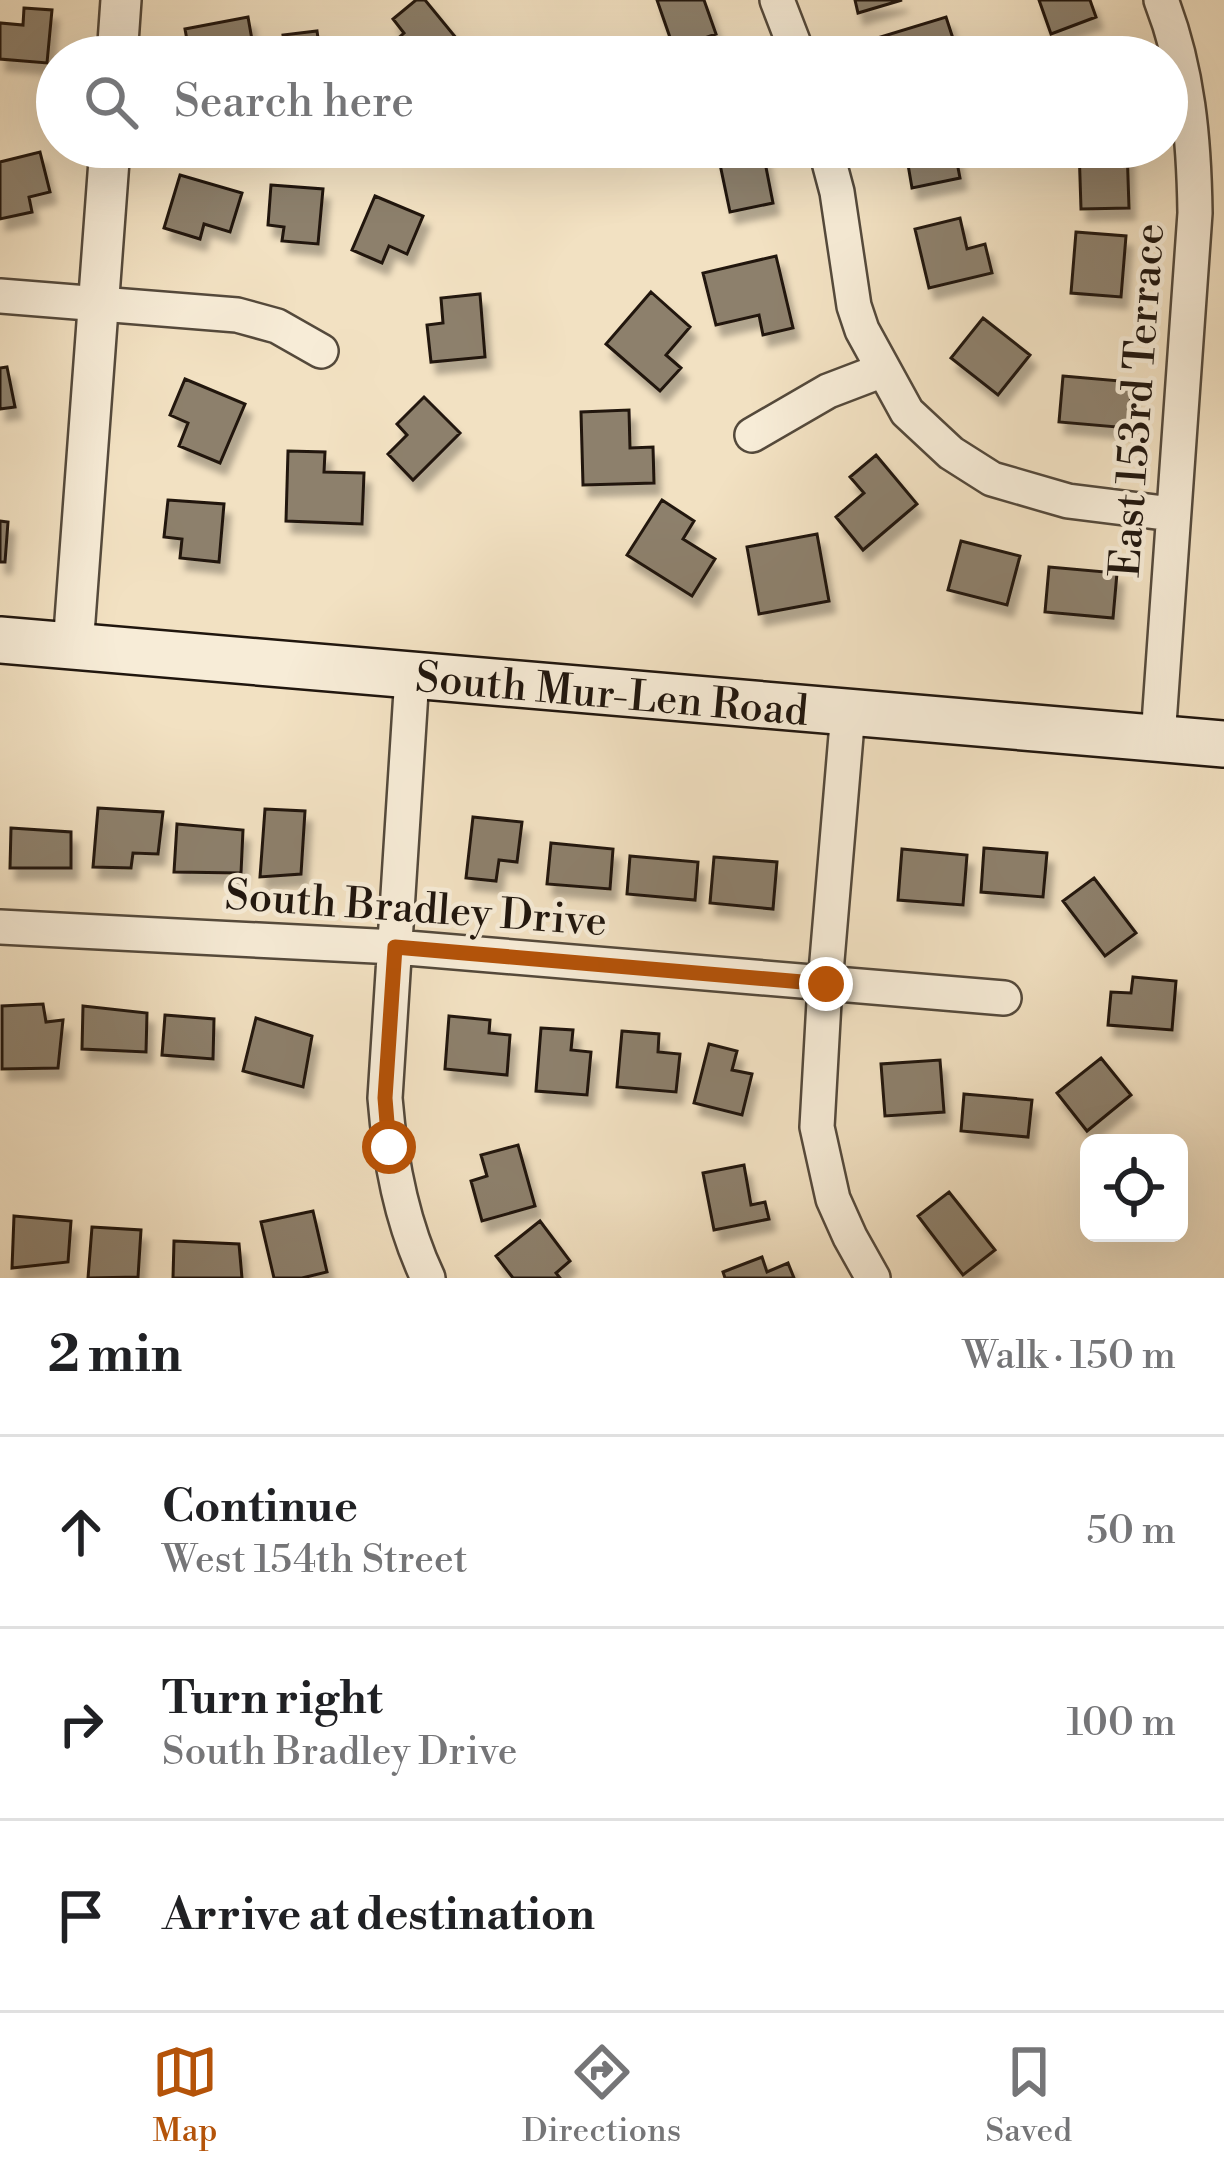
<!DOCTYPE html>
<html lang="en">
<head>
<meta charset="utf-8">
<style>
  body { margin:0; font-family:"Libre Bodoni",serif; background:#f2f2f2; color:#202124 }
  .controls { position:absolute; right:36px; bottom:36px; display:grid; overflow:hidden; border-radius:18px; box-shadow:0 12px 48px #0002 }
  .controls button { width:108px; height:108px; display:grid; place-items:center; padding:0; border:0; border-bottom:3px solid #e0e0e0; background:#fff; color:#202124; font:60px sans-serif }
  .stop { position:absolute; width:36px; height:36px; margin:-27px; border:9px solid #b45309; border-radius:50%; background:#fff }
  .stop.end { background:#b45309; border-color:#fff; box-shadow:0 3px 12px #0008 }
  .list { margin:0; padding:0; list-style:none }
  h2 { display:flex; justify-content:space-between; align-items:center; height:156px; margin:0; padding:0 48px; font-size:51px }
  h2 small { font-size:39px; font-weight:400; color:#757577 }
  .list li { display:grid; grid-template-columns:78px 1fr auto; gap:36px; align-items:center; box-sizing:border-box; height:192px; padding:0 48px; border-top:3px solid #e0e0e0 }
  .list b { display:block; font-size:45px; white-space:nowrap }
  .list p { margin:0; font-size:39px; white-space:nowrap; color:#757577 }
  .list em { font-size:39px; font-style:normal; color:#757577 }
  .icon { flex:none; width:66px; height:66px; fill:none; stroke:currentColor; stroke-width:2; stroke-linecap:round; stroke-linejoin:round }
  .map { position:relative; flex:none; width:1224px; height:1278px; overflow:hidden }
  .search { position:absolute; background:#fff; box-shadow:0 12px 48px #0002; left:36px; right:36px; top:36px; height:132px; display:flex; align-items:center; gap:30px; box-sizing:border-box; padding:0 42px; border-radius:66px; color:#757577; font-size:45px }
  .sheet { height:732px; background:#fff }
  nav { display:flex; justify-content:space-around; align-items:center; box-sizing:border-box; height:168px; border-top:3px solid #e0e0e0; background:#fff; font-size:33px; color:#757577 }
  nav a { display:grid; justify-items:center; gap:6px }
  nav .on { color:#b45309 }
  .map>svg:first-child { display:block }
  .building { fill:#8d806c; stroke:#20160e; stroke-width:3; filter:url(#shadow) }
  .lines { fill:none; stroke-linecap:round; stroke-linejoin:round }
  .minor-casing { stroke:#54493b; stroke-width:38 }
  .tertiary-casing { stroke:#54493b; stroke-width:44 }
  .secondary-casing { stroke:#20160e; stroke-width:50 }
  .minor { stroke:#f7ecd7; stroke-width:33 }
  .tertiary { stroke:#f7ecd7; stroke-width:39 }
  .secondary { stroke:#f7ecd7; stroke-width:45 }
  .route { stroke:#b45309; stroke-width:15 }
  .labels { text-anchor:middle; stroke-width:9; stroke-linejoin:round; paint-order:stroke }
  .street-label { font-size:42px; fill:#20160e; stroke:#f7ecd7 }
</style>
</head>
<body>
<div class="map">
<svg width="1224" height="1278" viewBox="0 0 1224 1278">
  <defs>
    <filter id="shadow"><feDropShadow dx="6" dy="11" stdDeviation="3" flood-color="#0004"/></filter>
  </defs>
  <rect width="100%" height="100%" fill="#f2e1c2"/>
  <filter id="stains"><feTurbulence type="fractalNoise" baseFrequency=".00167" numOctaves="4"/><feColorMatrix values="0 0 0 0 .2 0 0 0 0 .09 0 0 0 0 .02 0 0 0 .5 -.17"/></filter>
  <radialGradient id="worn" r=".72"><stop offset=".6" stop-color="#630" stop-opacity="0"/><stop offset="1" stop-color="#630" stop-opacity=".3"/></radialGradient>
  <!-- building -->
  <path class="building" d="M416,0H425L457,39L435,57H395L387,48L404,33L393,19Z
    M657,0H704L716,34L674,49Z
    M855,0H902L858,13Z
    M1039,0H1090L1096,17L1051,34Z
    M24,8L52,10L47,63L0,59V23L23,25Z
    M248,17L255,57H190L185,29Z
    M946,17L958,54L949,57H880L874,39Z
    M317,31L319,45L348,41L350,57H286L283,35Z
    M734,147H762L773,203L730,212L717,150Z
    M905,147H954L960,178L912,188Z
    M1079,147H1127L1129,208L1081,209Z
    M40,152L50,192L29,197L32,212L0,219V162Z
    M180,175L242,193L230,232L204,224L200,239L164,228Z
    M271,185L323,189L318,244L282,241L284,227L268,225Z
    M375,196L423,216L407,254L389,246L382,263L352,250Z
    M960,218L967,249L985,244L992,273L929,288L915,229Z
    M1076,232L1126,236L1121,297L1071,293Z
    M776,256L793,328L763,335L759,315L716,325L703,273Z
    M651,292L690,327L666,355L681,368L660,391L606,344Z
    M480,294L485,357L431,362L427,325L443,323L441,298Z
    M983,318L1030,355L998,395L951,358Z
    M7,367L15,407L0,409V368Z
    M1063,376L1132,382L1128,428L1059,422Z
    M185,379L245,404L220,463L179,446L188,423L170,415Z
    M424,397L460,433L413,480L388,454L407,435L397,424Z
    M629,410L630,448L653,447L654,483L583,485L581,412Z
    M288,451L325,452L324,472L364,473L362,524L286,521Z
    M876,455L917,504L863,550L836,517L864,493L850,477Z
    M168,500L224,504L219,562L180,558L182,539L164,537Z
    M662,500L694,521L683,539L715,559L692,596L627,555Z
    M0,521L8,522L5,562H0Z
    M817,534L829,601L759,614L747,547Z
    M961,541L1020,556L1007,605L948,590Z
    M1049,567L1117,573L1113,618L1045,612Z
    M98,808L163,812L158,854L133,853L131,868L93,867Z
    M265,809L305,811L301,874L260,877Z
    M473,817L522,822L517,862L499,860L496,881L466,878Z
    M177,824L243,830L241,873L174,872Z
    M11,828L71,832V868H10Z
    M551,843L613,849L610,889L547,884Z
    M984,848L1047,853L1043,897L981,892Z
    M902,849L967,855L963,905L898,900Z
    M630,856L698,862L695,900L627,894Z
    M714,857L777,862L773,909L710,903Z
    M1094,878L1136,933L1105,956L1063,901Z
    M1133,977L1176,981L1172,1030L1108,1025L1111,992L1131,993Z
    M43,1004L46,1022L63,1020L58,1068L2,1069V1006Z
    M83,1006L147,1013L146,1052L82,1049Z
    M165,1015L214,1019L213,1059L162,1055Z
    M449,1016L490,1020L489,1033L510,1035L507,1075L445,1069Z
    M256,1018L312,1036L303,1087L243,1071Z
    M541,1028L573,1030L571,1050L591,1052L587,1095L536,1091Z
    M622,1031L659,1034L658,1052L680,1054L676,1092L617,1087Z
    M709,1044L737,1051L732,1070L752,1074L742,1115L694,1103Z
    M1101,1058L1131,1095L1087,1131L1057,1093Z
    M940,1060L944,1112L885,1116L881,1064Z
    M964,1094L1032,1100L1028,1137L961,1131Z
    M518,1145L535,1206L482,1221L471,1181L487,1176L481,1155Z
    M744,1165L751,1205L765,1202L769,1219L714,1230L703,1173Z
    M949,1192L995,1250L963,1275L918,1216Z
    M313,1211L327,1272L302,1278H274L261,1222Z
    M14,1216L71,1221L68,1262L12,1268Z
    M540,1221L570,1261L556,1273L560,1278H513L496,1256Z
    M92,1227L141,1230L138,1277L88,1278Z
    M174,1241L239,1244L242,1278H173Z
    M762,1257L767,1272L788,1263L794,1278H725L723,1272Z"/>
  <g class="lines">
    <defs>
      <path id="minor" d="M777,0L799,57
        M825,147L837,192L854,306L862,330L907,412L951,453L992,479L1068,501L1172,514
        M0,296L237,315L277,326L321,351
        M752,435L828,391L883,370
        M412,676L385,1098C390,1160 401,1221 428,1278
        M848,712L825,984L817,1127L833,1199L850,1237L873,1278
        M1158,738L1195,213C1194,140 1188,69 1161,0
        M0,927L395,947L1004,998"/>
      <path id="tertiary" d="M117,57L121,0
        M73,647L110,147"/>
      <path id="secondary" d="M0,640L1224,744"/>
    </defs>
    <!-- minor casing -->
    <use href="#minor" class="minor-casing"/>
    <!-- tertiary casing -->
    <use href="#tertiary" class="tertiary-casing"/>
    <!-- secondary casing -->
    <use href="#secondary" class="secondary-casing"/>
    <!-- minor -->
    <use href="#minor" class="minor"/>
    <!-- tertiary -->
    <use href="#tertiary" class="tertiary"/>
    <!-- secondary -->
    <use href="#secondary" class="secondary"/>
  </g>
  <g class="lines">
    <!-- route -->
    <path class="route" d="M389,1147L385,1098L395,947L826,984"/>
  </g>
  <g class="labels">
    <!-- street labels -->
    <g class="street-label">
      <text transform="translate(1136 400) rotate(-86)" y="15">East 153rd Terrace</text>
      <text transform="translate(612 693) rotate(5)" y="15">South Mur-Len Road</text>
      <text transform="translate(416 907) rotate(4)" y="15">South Bradley Drive</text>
    </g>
  </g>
  <rect width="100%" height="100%" filter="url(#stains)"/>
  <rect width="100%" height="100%" fill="url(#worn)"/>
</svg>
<div class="controls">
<button><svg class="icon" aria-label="locate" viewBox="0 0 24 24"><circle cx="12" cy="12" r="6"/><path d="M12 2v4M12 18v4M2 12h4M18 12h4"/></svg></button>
</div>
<div class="stop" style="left:389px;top:1147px"></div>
<div class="stop end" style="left:826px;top:984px"></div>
<div class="search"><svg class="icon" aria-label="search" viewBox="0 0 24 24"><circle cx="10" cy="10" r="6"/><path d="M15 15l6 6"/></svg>Search here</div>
</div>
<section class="sheet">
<h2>2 min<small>Walk · 150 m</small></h2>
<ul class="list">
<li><svg class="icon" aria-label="ahead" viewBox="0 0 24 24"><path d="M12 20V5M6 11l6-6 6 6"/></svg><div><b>Continue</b><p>West 154th Street</p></div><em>50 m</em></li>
<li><svg class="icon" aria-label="right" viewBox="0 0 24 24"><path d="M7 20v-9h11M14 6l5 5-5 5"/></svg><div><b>Turn right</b><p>South Bradley Drive</p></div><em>100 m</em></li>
<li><svg class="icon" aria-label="arrive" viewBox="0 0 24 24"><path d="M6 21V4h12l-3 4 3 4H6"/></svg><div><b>Arrive at destination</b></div></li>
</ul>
</section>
<nav>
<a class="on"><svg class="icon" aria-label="map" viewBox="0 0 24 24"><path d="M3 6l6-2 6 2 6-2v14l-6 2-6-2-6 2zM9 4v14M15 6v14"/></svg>Map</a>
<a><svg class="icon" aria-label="directions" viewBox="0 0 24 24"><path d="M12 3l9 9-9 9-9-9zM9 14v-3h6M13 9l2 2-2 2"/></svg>Directions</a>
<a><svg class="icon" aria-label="saved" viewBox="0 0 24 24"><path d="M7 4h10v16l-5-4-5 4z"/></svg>Saved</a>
</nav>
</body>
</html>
